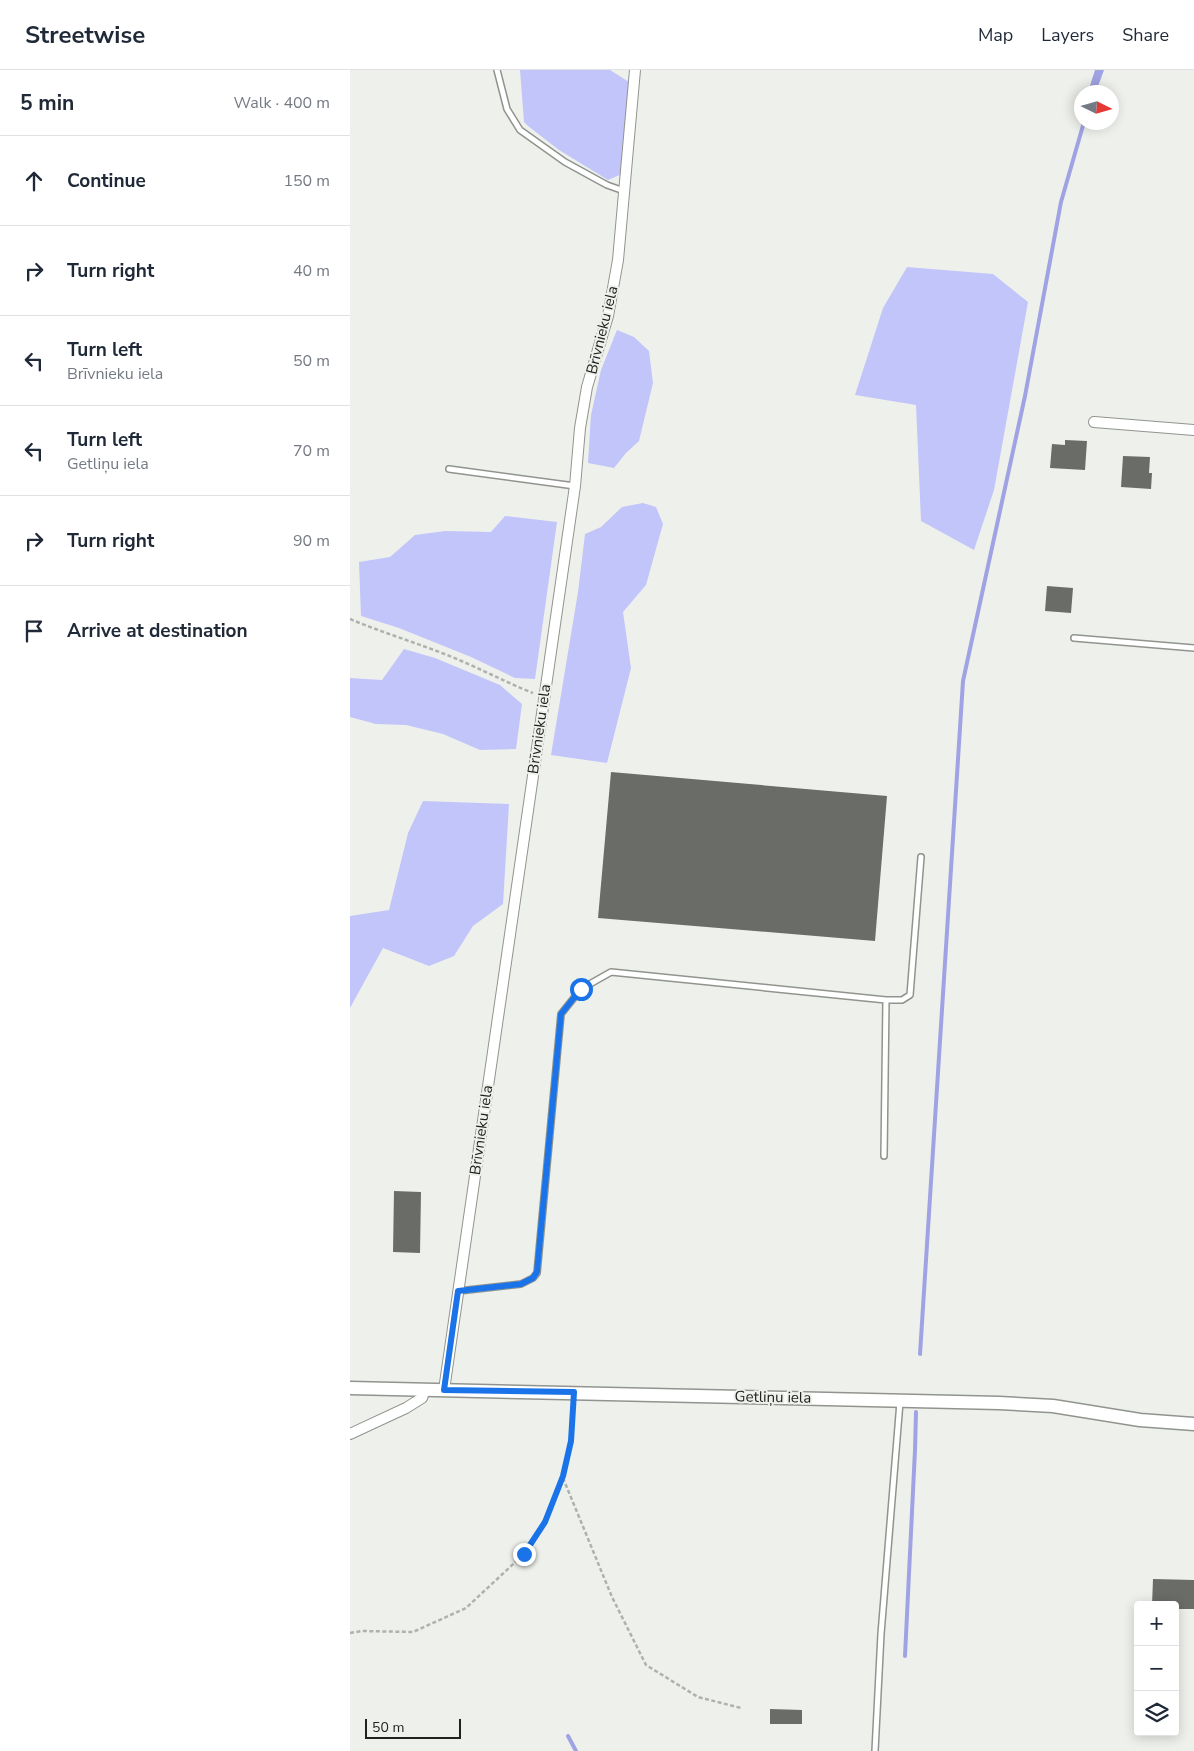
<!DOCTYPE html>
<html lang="en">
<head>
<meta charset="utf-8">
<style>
  body { margin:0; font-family:"Nunito Sans",sans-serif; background:#f6f6f7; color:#1f2937 }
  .controls { position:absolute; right:15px; bottom:15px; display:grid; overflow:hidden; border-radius:5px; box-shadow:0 2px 12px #0003 }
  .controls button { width:45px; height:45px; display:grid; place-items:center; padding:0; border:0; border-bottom:1px solid #e0e1e3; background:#fff; color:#1f2937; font:25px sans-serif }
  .compass { position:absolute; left:724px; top:15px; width:45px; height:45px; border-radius:50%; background:#fff; box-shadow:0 2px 12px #0003; rotate:95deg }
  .scale { position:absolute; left:15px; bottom:12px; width:96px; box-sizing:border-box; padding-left:5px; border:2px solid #20221f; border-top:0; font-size:14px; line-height:18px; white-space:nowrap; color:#20221f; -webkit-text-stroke:4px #eef1eb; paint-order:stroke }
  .stop { position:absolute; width:15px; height:15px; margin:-11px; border:4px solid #1a73e8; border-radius:50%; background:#fff }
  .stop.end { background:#1a73e8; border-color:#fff; box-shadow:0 1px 5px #0008 }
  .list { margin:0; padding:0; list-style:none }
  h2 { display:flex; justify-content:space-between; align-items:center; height:65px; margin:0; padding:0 20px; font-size:21px }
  h2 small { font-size:16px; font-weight:400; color:#747a83 }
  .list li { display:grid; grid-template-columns:32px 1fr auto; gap:15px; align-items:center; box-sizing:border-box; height:90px; padding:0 20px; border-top:1px solid #e0e1e3 }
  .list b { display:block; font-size:19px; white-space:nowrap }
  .list p { margin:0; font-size:16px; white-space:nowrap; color:#747a83 }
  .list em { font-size:16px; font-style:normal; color:#747a83 }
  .icon { flex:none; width:28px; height:28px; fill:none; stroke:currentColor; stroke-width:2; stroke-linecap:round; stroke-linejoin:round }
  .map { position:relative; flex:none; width:844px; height:1681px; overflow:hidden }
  header { display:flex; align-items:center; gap:30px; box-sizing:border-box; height:70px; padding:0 25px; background:#fff; border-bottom:1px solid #e0e1e3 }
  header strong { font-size:24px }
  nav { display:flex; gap:28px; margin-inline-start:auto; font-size:18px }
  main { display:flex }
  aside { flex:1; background:#fff }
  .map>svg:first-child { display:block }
  .green { fill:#c2c5f9 }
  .water { fill:#a0a3e3 }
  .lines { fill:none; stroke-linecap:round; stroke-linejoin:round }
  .stream { stroke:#a0a3e3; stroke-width:4 }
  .building { fill:#696c67 }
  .service-casing { stroke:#91948e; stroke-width:8 }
  .minor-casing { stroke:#91948e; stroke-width:12 }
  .tertiary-casing { stroke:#91948e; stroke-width:15 }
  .path { stroke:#aeb1ac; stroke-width:2.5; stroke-dasharray:4 2.5; stroke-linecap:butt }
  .service { stroke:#fff; stroke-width:5 }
  .minor { stroke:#fff; stroke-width:10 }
  .tertiary { stroke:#fff; stroke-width:12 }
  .route { stroke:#1a73e8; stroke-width:6 }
  .labels { text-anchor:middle; stroke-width:4; stroke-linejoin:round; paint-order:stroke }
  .street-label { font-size:15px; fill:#20221f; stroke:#eef1eb }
</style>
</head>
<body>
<header>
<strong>Streetwise</strong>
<nav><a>Map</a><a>Layers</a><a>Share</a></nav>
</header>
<main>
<aside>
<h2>5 min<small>Walk · 400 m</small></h2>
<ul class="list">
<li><svg class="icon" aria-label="ahead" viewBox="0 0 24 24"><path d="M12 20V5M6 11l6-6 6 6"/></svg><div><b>Continue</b></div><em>150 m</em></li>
<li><svg class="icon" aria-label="right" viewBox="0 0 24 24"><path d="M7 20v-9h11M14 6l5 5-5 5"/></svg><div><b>Turn right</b></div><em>40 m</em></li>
<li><svg class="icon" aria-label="left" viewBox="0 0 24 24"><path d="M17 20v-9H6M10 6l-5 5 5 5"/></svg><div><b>Turn left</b><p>Brīvnieku iela</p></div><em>50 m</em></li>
<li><svg class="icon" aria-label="left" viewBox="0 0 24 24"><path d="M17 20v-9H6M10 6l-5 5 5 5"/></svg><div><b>Turn left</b><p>Getliņu iela</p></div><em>70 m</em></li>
<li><svg class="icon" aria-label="right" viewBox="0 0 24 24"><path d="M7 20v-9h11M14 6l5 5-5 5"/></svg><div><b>Turn right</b></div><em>90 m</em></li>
<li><svg class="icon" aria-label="arrive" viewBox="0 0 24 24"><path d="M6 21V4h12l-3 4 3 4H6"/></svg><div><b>Arrive at destination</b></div></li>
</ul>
</aside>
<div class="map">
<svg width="844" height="1681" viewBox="0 0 844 1681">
  <rect width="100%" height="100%" fill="#eef1eb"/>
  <!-- green -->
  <path class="green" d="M170,0H260L279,12L272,104L258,110L209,80L178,56L174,52Z
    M557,197L643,204L678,232L644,420L624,480L571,451L566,335L505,325L533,238Z
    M267,260L284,267L299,281L303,313L289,371L276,383L264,398L238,393L241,345L251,300Z
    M293,433L306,437L313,454L296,515L273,542L281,598L257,693L201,685L228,522L235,464L251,457L272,437Z
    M155,446L207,452L185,609L165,608L121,587L49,558L11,546L9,492L40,487L65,465L95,461L141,462Z
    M54,579L85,588L150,615L172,634L166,679L130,680L93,664L56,655L26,654L0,647V608L32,610Z
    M73,731L159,734L153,834L123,856L104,886L79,896L33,878L0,938V846L39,840L58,763Z"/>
  <!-- water -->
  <path class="water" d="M745,0H754L746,22H738Z"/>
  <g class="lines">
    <!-- stream -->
    <path class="stream" d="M570,1284L613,611L675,326L711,132L734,52
      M555,1586L565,1380L566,1342
      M218,1666L226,1681"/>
  </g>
  <!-- building -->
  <path class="building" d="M715,370L737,371L735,400L700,398L702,374L715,375Z
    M773,386L800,387L799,403H802L801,419L771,417Z
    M697,516L723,518L721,543L695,541Z
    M261,702L537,726L525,871L248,848Z
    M44,1121L71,1122L70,1183L43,1182Z
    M803,1509L844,1510V1539H825V1535H802Z
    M420,1639L452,1640V1654H420Z"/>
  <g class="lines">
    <defs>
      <path id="service" d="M147,0L157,39L170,60L215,92L257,115L274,121
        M99,399L225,416
        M724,568L844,578
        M536,930H552L560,925L571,787
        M109,1221L171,1214L183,1208L187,1203L211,944L231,919L261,902L536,930L534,1086
        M525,1681L531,1564L550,1332"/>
      <path id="minor" d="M744,352L844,360
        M94,1320L225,416L230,358L237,317L258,246L268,190L285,0
        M0,1364L56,1338L72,1328L75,1319"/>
      <path id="tertiary" d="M0,1318L649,1333L703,1336L790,1350L844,1354"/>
    </defs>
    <!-- service casing -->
    <use href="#service" class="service-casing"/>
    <!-- minor casing -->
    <use href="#minor" class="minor-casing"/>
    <!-- tertiary casing -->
    <use href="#tertiary" class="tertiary-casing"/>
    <!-- path -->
    <path class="path" d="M0,549C38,565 78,576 116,593C139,603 160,614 183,623
      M213,1408L262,1527L296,1595L348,1627L391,1638
      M0,1563L12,1561L63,1562L116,1538L174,1484L195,1452L213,1406L221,1371L223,1334"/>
    <!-- service -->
    <use href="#service" class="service"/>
    <!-- minor -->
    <use href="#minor" class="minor"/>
    <!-- tertiary -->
    <use href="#tertiary" class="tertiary"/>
  </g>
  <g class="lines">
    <!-- route -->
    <path class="route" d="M174,1484L195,1452L213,1406L221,1371L224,1322L94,1320L108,1221L171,1214L183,1208L187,1202L211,944L231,919"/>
  </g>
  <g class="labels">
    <!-- street labels -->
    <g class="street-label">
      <text transform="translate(252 260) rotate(-76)" y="5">Brīvnieku iela</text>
      <text transform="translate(189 659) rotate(-82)" y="5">Brīvnieku iela</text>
      <text transform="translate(131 1060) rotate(-82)" y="5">Brīvnieku iela</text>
      <text transform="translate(423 1327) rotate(1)" y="5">Getliņu iela</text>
    </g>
  </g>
</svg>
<div class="controls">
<button>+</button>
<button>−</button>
<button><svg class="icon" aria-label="layers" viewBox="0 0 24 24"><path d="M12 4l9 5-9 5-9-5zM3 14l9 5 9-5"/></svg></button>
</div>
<svg class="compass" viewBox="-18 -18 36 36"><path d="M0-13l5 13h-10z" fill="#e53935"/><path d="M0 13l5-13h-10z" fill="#747a83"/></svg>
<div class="scale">50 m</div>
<div class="stop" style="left:231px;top:919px"></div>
<div class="stop end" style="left:174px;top:1484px"></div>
</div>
</main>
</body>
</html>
